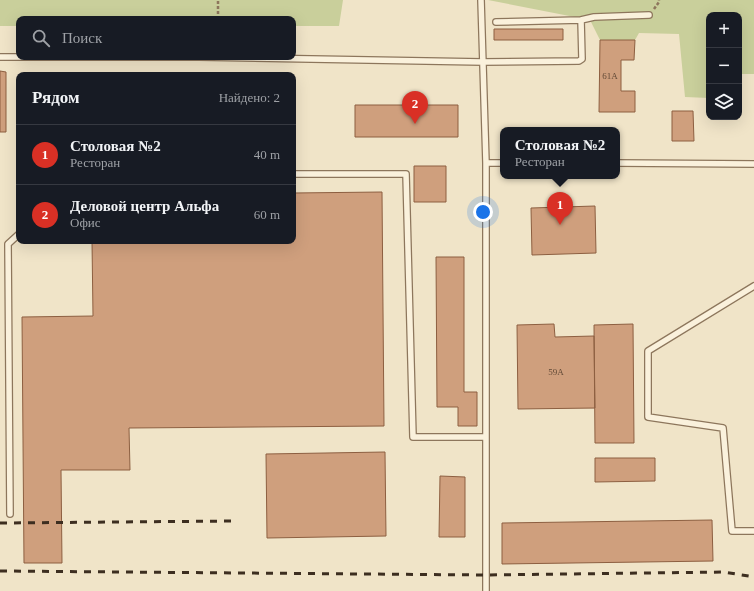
<!DOCTYPE html>
<html lang="ru">
<head>
<meta charset="utf-8">
<style>
  body { margin:0; font-family:Georgia,serif; background:#242831; color:#f1f3f6 }
  .controls { position:absolute; right:12px; top:12px; display:grid; overflow:hidden; border-radius:8px; box-shadow:0 4px 16px #0002 }
  .controls button { width:36px; height:36px; display:grid; place-items:center; padding:0; border:0; border-bottom:1px solid #363941; background:#171b24; color:#f1f3f6; font:20px sans-serif }
  .you { position:absolute; left:483px; top:212px; width:14px; height:14px; margin:-10px; border:3px solid #fff; border-radius:50%; background:#1a73e8; box-shadow:0 0 0 6px #1a73e833 }
  .badge { display:grid; place-items:center; width:26px; height:26px; border-radius:50%; background:#d93025; color:#fff; font-size:13px; font-weight:700 }
  .pin { position:absolute; translate:-50% -33px; filter:drop-shadow(0 1px 2px #0008) }
  .pin::after { content:''; position:absolute; top:21px; width:14px; height:12px; background:inherit; clip-path:polygon(0 0,100% 0,50% 100%) }
  .popup { position:absolute; left:500px; top:127px; width:120px; height:52px; box-sizing:border-box; display:grid; place-content:center; border-radius:8px; background:#171b24; filter:drop-shadow(0 1px 3px #0005); font-size:13px; white-space:nowrap; color:#9ea1a6 }
  .popup b { font-size:15px; color:#f1f3f6 }
  .popup::after { content:''; position:absolute; left:50%; top:100%; margin-left:-8px; border:8px solid transparent; border-top-color:#171b24 }
  .list { margin:0; padding:0; list-style:none }
  h2 { display:flex; justify-content:space-between; align-items:center; height:52px; margin:0; padding:0 16px; font-size:17px }
  h2 small { font-size:13px; font-weight:400; color:#9ea1a6 }
  .list li { display:grid; grid-template-columns:26px 1fr auto; gap:12px; align-items:center; box-sizing:border-box; height:60px; padding:0 16px; border-top:1px solid #363941 }
  .list b { display:block; font-size:15px; white-space:nowrap }
  .list p { margin:0; font-size:13px; white-space:nowrap; color:#9ea1a6 }
  .list em { font-size:13px; font-style:normal; color:#9ea1a6 }
  .icon { flex:none; width:22px; height:22px; fill:none; stroke:currentColor; stroke-width:2; stroke-linecap:round; stroke-linejoin:round }
  .map { position:relative; flex:none; width:754px; height:591px; overflow:hidden }
  .search { position:absolute; background:#171b24; box-shadow:0 4px 16px #0002; left:16px; top:16px; width:280px; height:44px; display:flex; align-items:center; gap:10px; box-sizing:border-box; padding:0 14px; border-radius:8px; color:#9ea1a6; font-size:15px }
  .panel { position:absolute; background:#171b24; box-shadow:0 4px 16px #0002; left:16px; top:72px; width:280px; height:172px; border-radius:8px }
  .map>svg:first-child { display:block }
  .green { fill:#c9cf9b }
  .building { fill:#cf9f7d; stroke:#8d5f41 }
  .lines { fill:none; stroke-linecap:round; stroke-linejoin:round }
  .lane-casing { stroke:#8d765c; stroke-width:8 }
  .path { stroke:#8d765c; stroke-width:2.5; stroke-dasharray:3 2; stroke-linecap:butt }
  .lane { stroke:#faf1dc; stroke-width:5.5 }
  .rail { stroke:#3d2e20; stroke-width:3; stroke-dasharray:7 7; stroke-linecap:butt }
  .labels { text-anchor:middle; stroke-width:3; stroke-linejoin:round; paint-order:stroke }
  .number-label { font-size:9px; fill:#624a37 }
</style>
</head>
<body>
<div class="map">
<svg width="754" height="591" viewBox="0 0 754 591">
  <rect width="100%" height="100%" fill="#f0e4c8"/>
  <!-- green -->
  <path class="green" d="M0,0H343L339,26H293V19H19V26H0Z
    M488,0H754V74H739V15H709V98L685,97L679,34L639,33L635,40H600L590,20Z"/>
  <!-- building -->
  <path class="building" d="M494,29H563V40H494Z
    M600,40H635L634,60H621V91H635V112H599Z
    M0,71L6,72V132H0Z
    M355,105H458V137H355Z
    M672,111H693L694,141H672Z
    M414,166H446V202H414Z
    M382,192L384,426L129,428L130,470H61L62,563H24L22,317L93,316L92,241H293V193Z
    M595,206L596,253L532,255L531,208Z
    M436,257H464V392H477V426H458V407H437Z
    M554,324L555,337L594,336L595,408L518,409L517,325Z
    M633,324L634,443H595L594,325Z
    M385,452L386,536L267,538L266,454Z
    M595,458H655V481L595,482Z
    M440,476L465,477V537H439Z
    M712,520L713,561L502,564V523Z"/>
  <g class="lines">
    <defs>
      <path id="lane" d="M481,0L486,163V591
        M496,22L581,20
        M0,57H199L483,62L579,61L582,59L581,20L594,17L649,15
        M486,163H503
        M617,163L754,164
        M293,174H406L413,437H486
        M754,286L648,351V417L723,428L732,531H754
        M10,514L8,244L19,234"/>
    </defs>
    <!-- lane casing -->
    <use href="#lane" class="lane-casing"/>
    <!-- path -->
    <path class="path" d="M654,9L659,2V0
      M218,19V0"/>
    <!-- lane -->
    <use href="#lane" class="lane"/>
    <!-- rail -->
    <path class="rail" d="M0,523L234,521
      M0,571L486,575L724,572L754,577"/>
  </g>
  <g class="labels">
    <!-- number labels -->
    <g class="number-label">
      <text x="610" y="79">61А</text>
      <text x="556" y="375">59А</text>
    </g>
  </g>
</svg>
<div class="controls">
<button>+</button>
<button>−</button>
<button><svg class="icon" aria-label="layers" viewBox="0 0 24 24"><path d="M12 4l9 5-9 5-9-5zM3 14l9 5 9-5"/></svg></button>
</div>
<div class="you"></div>
<div class="pin badge" style="left:560px;top:225px">1</div>
<div class="popup"><b>Столовая №2</b>Ресторан</div>
<div class="pin badge" style="left:415px;top:124px">2</div>
<div class="search"><svg class="icon" aria-label="search" viewBox="0 0 24 24"><circle cx="10" cy="10" r="6"/><path d="M15 15l6 6"/></svg>Поиск</div>
<section class="panel">
<h2>Рядом<small>Найдено: 2</small></h2>
<ul class="list">
<li><span class="badge">1</span><div><b>Столовая №2</b><p>Ресторан</p></div><em>40 m</em></li>
<li><span class="badge">2</span><div><b>Деловой центр Альфа</b><p>Офис</p></div><em>60 m</em></li>
</ul>
</section>
</div>
</body>
</html>
